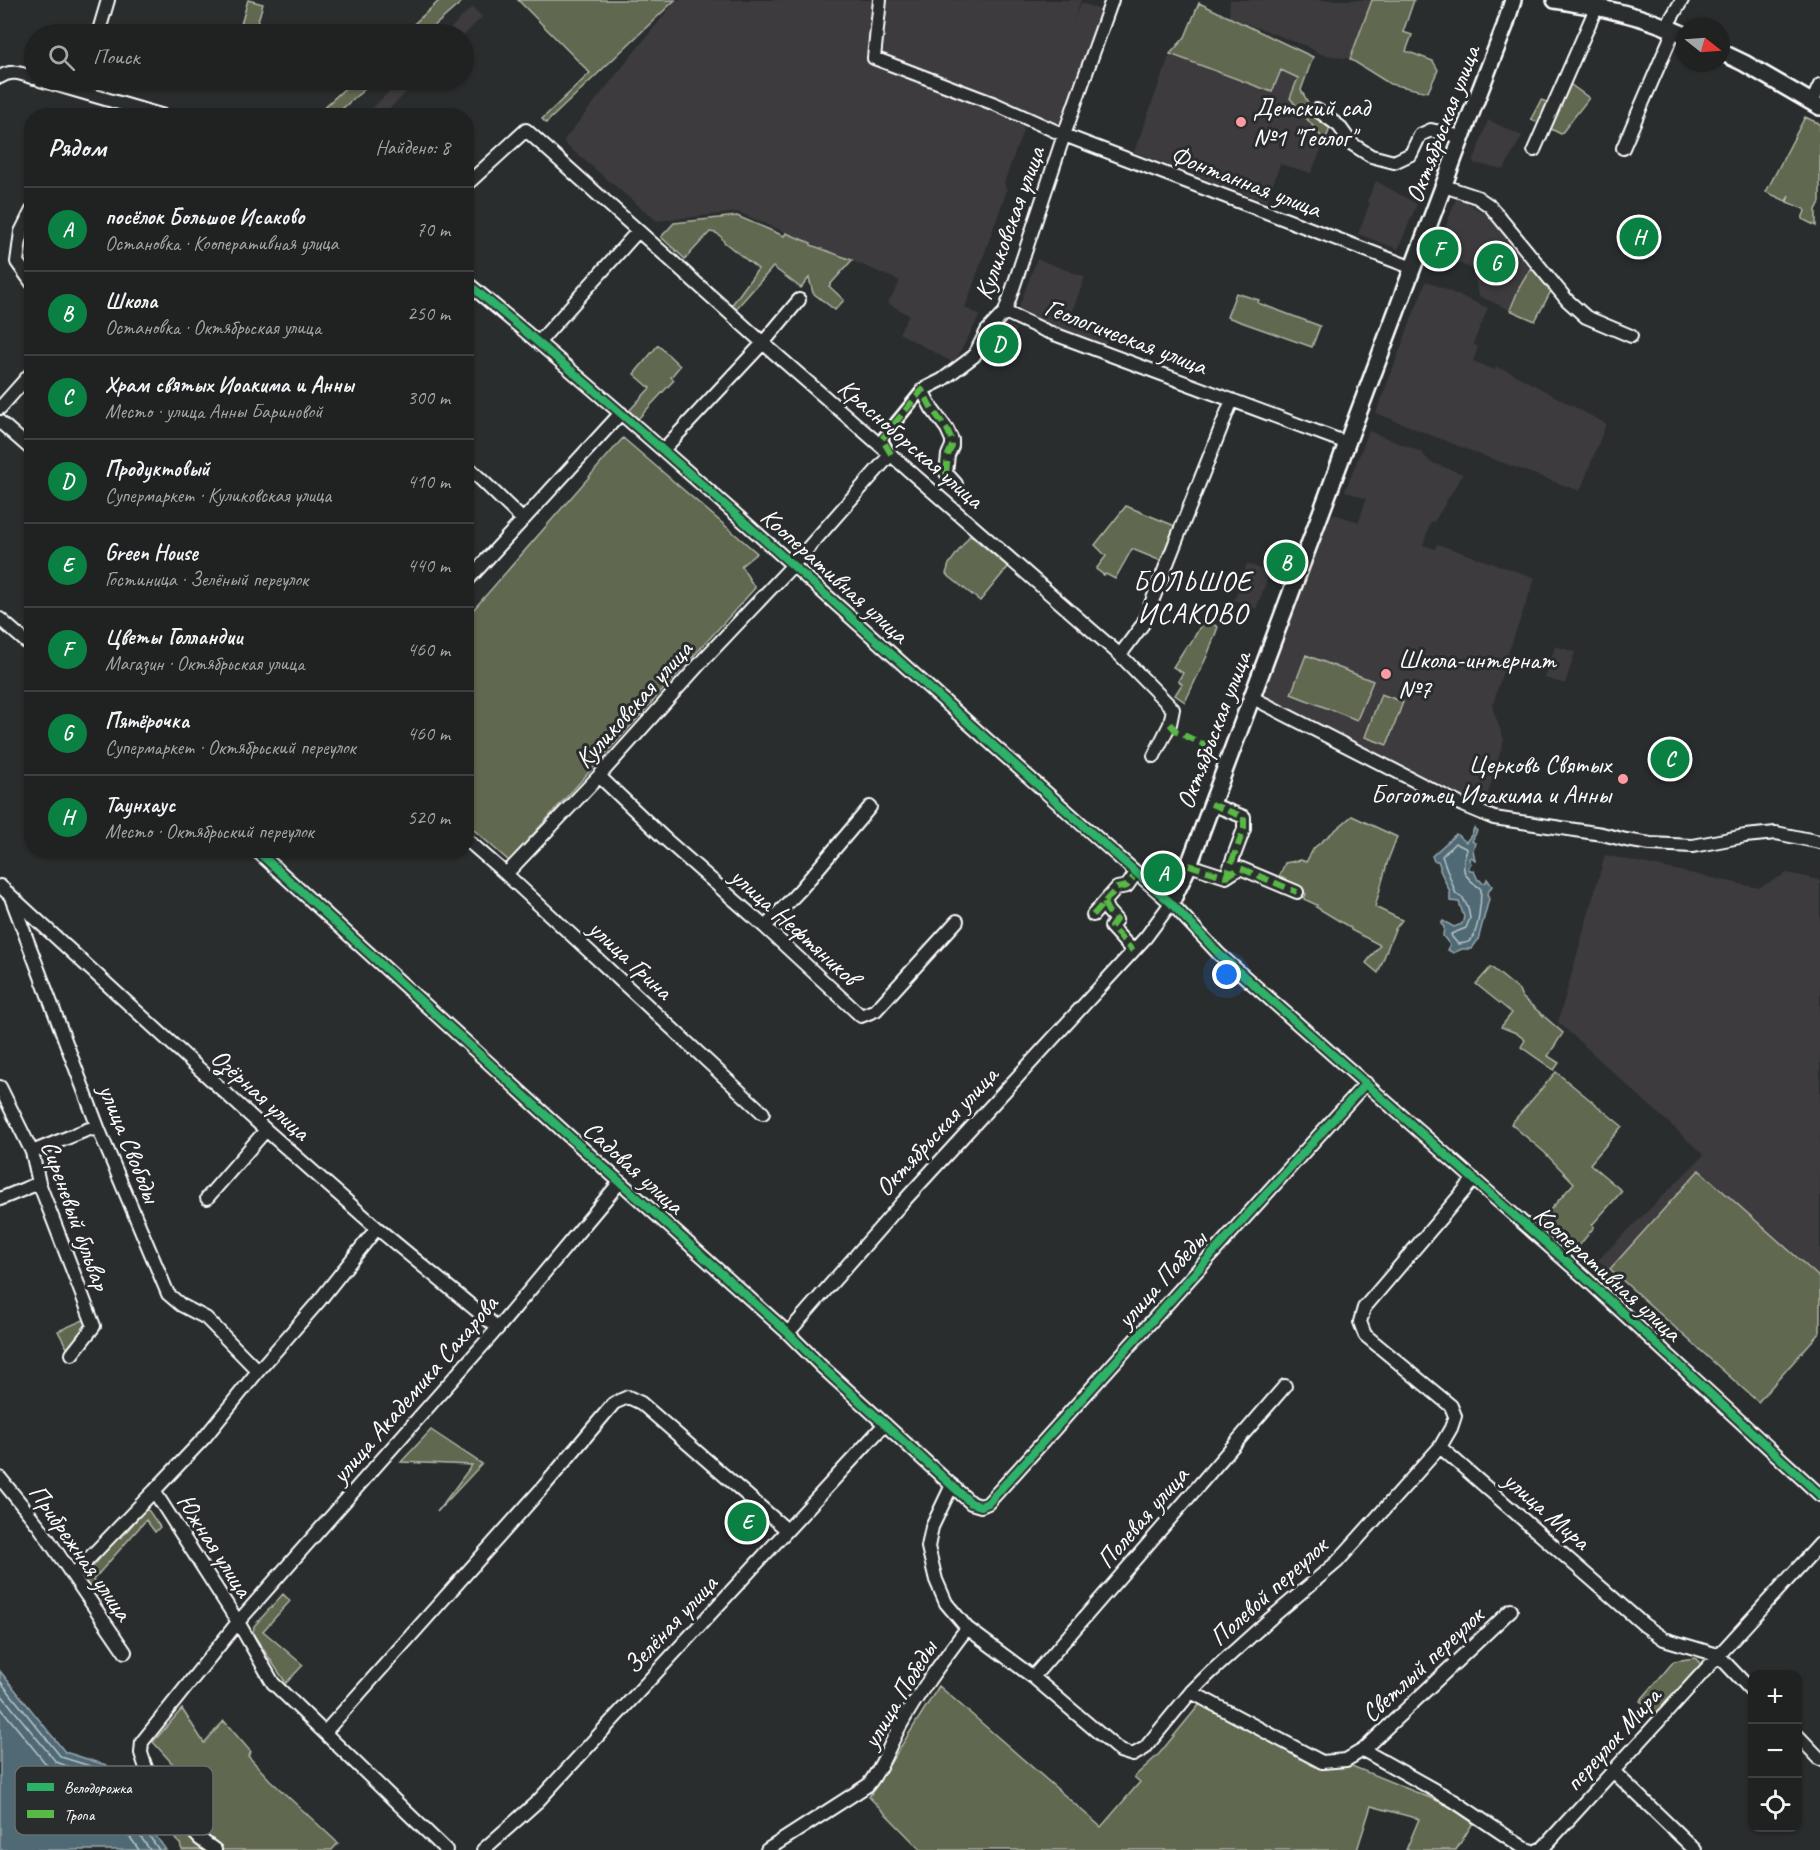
<!DOCTYPE html>
<html lang="ru">
<head>
<meta charset="utf-8">
<style>
  body { margin:0; font-family:Caveat,sans-serif; background:#282a2a; color:#f1f3f6 }
  .controls { position:absolute; right:18px; bottom:18px; display:grid; overflow:hidden; border-radius:12px; box-shadow:0 2px 4px #0004 }
  .controls button { width:54px; height:54px; display:grid; place-items:center; padding:0; border:0; border-bottom:2px solid #3d3f40; background:#202222; color:#f1f3f6; font:30px sans-serif }
  .compass { position:absolute; left:1676px; top:18px; width:54px; height:54px; border-radius:50%; background:#202222; box-shadow:0 2px 4px #0004; rotate:107deg }
  .you { position:absolute; left:1227px; top:975px; width:21px; height:21px; margin:-15px; border:4px solid #fff; border-radius:50%; background:#1a73e8; box-shadow:0 0 0 9px #1a73e833 }
  .badge { display:grid; place-items:center; width:39px; height:39px; border-radius:50%; background:#0b8043; color:#fff; font-size:20px; font-weight:700 }
  .pin { position:absolute; translate:-50% -50%; border:3px solid #fff; box-shadow:0 2px 6px #0006 }
  .list { margin:0; padding:0; list-style:none }
  h2 { display:flex; justify-content:space-between; align-items:center; height:78px; margin:0; padding:0 24px; font-size:26px }
  h2 small { font-size:20px; font-weight:400; color:#a2a4a5 }
  .list li { display:grid; grid-template-columns:39px 1fr auto; gap:18px; align-items:center; box-sizing:border-box; height:84px; padding:0 24px; border-top:2px solid #3d3f40 }
  .list b { display:block; font-size:22px; white-space:nowrap }
  .list p { margin:0; font-size:20px; white-space:nowrap; color:#a2a4a5 }
  .list em { font-size:20px; font-style:normal; color:#a2a4a5 }
  .icon { flex:none; width:33px; height:33px; fill:none; stroke:currentColor; stroke-width:2; stroke-linecap:round; stroke-linejoin:round }
  .map { position:relative; flex:none; width:1820px; height:1850px; overflow:hidden }
  .search { position:absolute; background:#202222; box-shadow:0 2px 4px #0004; left:24px; top:24px; width:450px; height:66px; display:flex; align-items:center; gap:15px; box-sizing:border-box; padding:0 21px; border-radius:33px; color:#a2a4a5; font-size:22px }
  .panel { position:absolute; background:#202222; box-shadow:0 2px 4px #0004; left:24px; top:108px; width:450px; height:750px; border-radius:24px }
  .map>svg:first-child { display:block }
  .built { fill:#3d3a3e }
  .green { fill:#60684f; stroke:#b0b4a7; stroke-width:1.5 }
  .water { fill:#506a75; stroke:#96a6ac; stroke-width:1.5 }
  .lines { fill:none; stroke-linecap:round; stroke-linejoin:round }
  .shore { stroke:#b9c3c8; stroke-width:1.5 }
  .pedestrian-casing { stroke:#fff; stroke-width:14 }
  .minor-casing { stroke:#fff; stroke-width:16 }
  .tertiary-casing { stroke:#fff; stroke-width:20 }
  .pedestrian { stroke:#2a2d2e; stroke-width:9 }
  .minor { stroke:#2a2d2e; stroke-width:12 }
  .tertiary { stroke:#2a2d2e; stroke-width:15 }
  .quiet { stroke:#58b947; stroke-width:6; stroke-dasharray:12 6; stroke-linecap:butt }
  .cycleway-casing { stroke:#2a2d2e; stroke-width:11 }
  .cycleway { stroke:#2db169; stroke-width:8 }
  .poi-dot { fill:#ff9aa2; stroke:#2a2d2e; stroke-width:2 }
  .labels { text-anchor:middle; stroke-width:6; stroke-linejoin:round; paint-order:stroke }
  .poi-label { font-size:26px; fill:#fff; stroke:#2a2d2e; text-anchor:start }
  .street-label { font-size:26px; fill:#fff; stroke:#2a2d2e }
  .quarter-label { font-size:28px; letter-spacing:1.5px; fill:#fff; stroke:#2a2d2e }
  .key { fill:#2a2d2e; stroke:#6a6c6d; stroke-width:1.5 }
  .key-label { font-size:16px; fill:#fff }
</style>
</head>
<body>
<div class="map">
<svg width="1820" height="1850" viewBox="0 0 1820 1850">
  <rect width="100%" height="100%" fill="#2a2d2e"/>
  <filter id="ink" filterUnits="userSpaceOnUse"><feTurbulence type="fractalNoise" baseFrequency=".0167" numOctaves="2"/><feDisplacementMap in="SourceGraphic" scale="12" xChannelSelector="R" yChannelSelector="G"/><feConvolveMatrix kernelMatrix="1 2 1 2 8 2 1 2 1" color-interpolation-filters="sRGB"/></filter>
  <g filter="url(#ink)">
    <!-- built -->
    <path class="built" d="M676,0H1081L1073,22L1081,3L1107,12L1064,128L1029,114L1004,183L1007,190L965,308L980,315L954,363L899,333L909,315L887,303L894,293L900,281L738,212L657,221L565,144L564,140Z
      M1230,0H1372L1350,59L1321,54L1306,46L1229,17Z
      M472,7L482,17L464,35L445,34Z
      M1170,54L1271,92L1281,70L1298,78L1290,98L1325,141L1311,173L1280,164L1267,202L1134,152Z
      M401,80H419L383,115H365Z
      M1488,120L1522,136L1504,169L1473,163Z
      M1376,181L1417,204L1398,249L1358,234L1370,203L1367,201Z
      M1457,196L1488,216L1531,268L1519,288L1510,310L1479,296L1472,269L1436,253Z
      M1037,259L1085,277L1067,325L1107,340L1103,350L1015,317Z
      M1426,281L1488,308L1473,344L1478,347L1473,361L1495,370L1496,367L1512,373L1606,424L1580,491L1476,453L1376,413Z
      M1002,323L1017,329L1004,356L987,349L993,336L998,335Z
      M1369,431L1421,452L1430,462L1463,474L1434,522L1431,521L1423,545L1435,549L1437,544L1535,578L1509,651L1492,707L1504,740L1488,794L1479,807L1277,705L1270,700L1264,692L1329,515L1334,514L1359,522L1366,499L1345,491Z
      M1247,564L1270,572L1256,609L1234,600Z
      M1555,646L1575,652L1565,684L1545,678Z
      M1605,855L1759,888L1787,873L1820,880V1330L1759,1404L1598,1260L1704,1155L1558,1022Z"/>
    <!-- green -->
    <path class="green" d="M248,0L263,4L254,34L245,33L240,28Z
      M440,0H464L425,34H403Z
      M518,0H675L546,123L542,119L590,73Z
      M1372,0H1414L1403,32L1412,35L1406,51L1433,61L1438,70L1428,92L1390,84L1350,59Z
      M1199,3L1313,57L1301,90L1310,106L1330,128L1325,141L1290,98L1298,78L1281,70L1272,92L1170,54L1185,37Z
      M354,80H375L335,115H316Z
      M1567,82L1589,98L1561,134L1531,119L1541,100L1549,103Z
      M1805,117L1820,124V202L1816,210V226L1802,219L1805,211L1804,209L1787,202L1789,196L1786,201L1766,192Z
      M737,216L784,236L786,233L811,243V245L852,260L829,286L844,300L835,310L813,293L809,278L801,288L773,267L735,310L731,306L758,269L724,242C721,235 718,233 710,232L685,259L661,237L674,223Z
      M1531,268L1551,291L1535,321L1510,310L1519,288Z
      M1236,293L1259,300L1258,303L1320,326L1312,347L1227,317Z
      M658,345L680,366L671,377L674,380L638,419L629,411L650,388L634,374Z
      M623,438L757,553L741,566L755,588L509,861L467,824V617Z
      M1126,506L1175,526L1161,561L1132,549L1115,579L1106,574L1104,575L1096,569L1106,556L1095,545Z
      M970,535L1008,567L980,601L946,574L949,564Z
      M1204,619L1218,627L1207,656L1185,702L1175,695L1182,684L1178,681L1183,673L1173,667L1187,645H1190Z
      M1306,655L1373,681L1357,720L1291,694Z
      M1381,694L1403,702L1387,745L1365,737Z
      M1352,816L1397,837L1388,860L1375,907L1402,920L1395,929L1378,973L1366,963L1380,945L1351,930V928L1316,907L1317,905L1304,899L1306,894L1277,882L1285,863L1301,860L1306,862L1314,848Z
      M1491,967L1519,990L1522,997L1563,1033L1548,1056L1559,1063L1554,1070L1521,1047L1525,1040L1516,1033L1501,1027L1512,1013L1476,984Z
      M1556,1072L1622,1126L1590,1164L1622,1191L1592,1225L1594,1227L1575,1251L1541,1220L1574,1183L1544,1152L1511,1124Z
      M1699,1170L1820,1278V1332L1758,1402L1610,1269Z
      M90,1317L96,1336L67,1348L58,1331Z
      M431,1430L482,1464L437,1512L472,1465L401,1462Z
      M147,1510L149,1511L160,1527L155,1532L146,1520L93,1580L106,1599L100,1603L85,1582V1576L115,1540L117,1538H121L144,1511Z
      M283,1594L290,1601L263,1631L303,1665L286,1683L253,1634L254,1626Z
      M1695,1658L1705,1668L1658,1716L1640,1701L1674,1661Z
      M939,1686L1101,1827L1140,1782L1134,1777L1159,1754L1200,1704L1445,1804L1473,1823L1456,1850H1406L1419,1819L1371,1806L1357,1850H921L869,1797Z
      M182,1709L204,1743L224,1721L251,1752L248,1756L270,1780L338,1843L332,1850H182L180,1844L175,1839L207,1802L153,1742Z"/>
    <!-- water -->
    <path class="water" d="M1474,828L1477,831L1472,841L1475,843L1473,850L1475,860L1471,857L1469,859L1471,863L1468,869L1474,871L1478,880H1480L1482,883L1486,882L1487,879L1492,886L1487,894L1489,899L1478,940L1471,949H1462L1453,953L1448,950L1450,945L1443,936L1444,927L1441,924L1443,921L1454,927L1462,924L1464,917L1459,902L1450,901V892L1440,870V866L1438,861H1434L1432,856L1456,834L1466,842L1472,834Z
      M0,1671L65,1752L106,1765L166,1850H0Z"/>
    <g class="lines">
      <!-- shore -->
      <path class="shore" d="M1455,843L1467,849C1460,871 1463,876 1481,889C1481,900 1479,937 1468,942C1465,944 1461,943 1458,944L1452,937L1451,934L1466,928L1470,918L1468,908L1463,898L1456,894L1442,856Z
        M0,1681L61,1757L103,1770L159,1850
        M0,1693L56,1762L98,1777L150,1850
        M0,1707L50,1769L58,1774L93,1784L139,1850"/>
      <defs>
        <path id="pedestrian" d="M888,450L882,439L922,390"/>
        <path id="minor" d="M880,0L874,58L995,104L1064,135L1413,268
          M1666,27L1682,0
          M98,34L108,0
          M0,77C12,69 22,74 34,78
          M40,80L164,116
          M81,91L85,80
          M1812,102L1820,85
          M1317,110L1339,126L1352,144L1371,156L1394,162L1411,154L1420,135L1431,130L1462,137
          M1623,148L1674,30
          M1534,150L1597,6
          M466,185L526,130L763,343L1120,655L1173,709L1170,724L1154,756
          M1444,186L1477,197L1490,206L1567,300L1586,317L1631,336
          M32,210L21,232L17,262L32,283
          M466,282C708,482 935,697 1171,903L1219,954L1584,1277L1820,1495
          M1005,312L1046,331L1347,443
          M539,342L638,231
          M0,408L32,372
          M0,422L32,450
          M663,450L763,343L799,300
          M466,465L523,520
          M956,484L946,473L948,455L952,446V440L947,429L932,409L922,390L942,380L974,356L987,331L1005,312L1064,135L1112,0
          M466,582L621,413
          M0,619L32,647
          M1120,655L1143,624L1232,400
          M1251,697L1460,804L1494,818L1602,834L1626,840L1650,844L1693,846L1745,836L1776,833L1820,842
          M599,776L664,838L765,927L861,1016L876,1010L957,921
          M466,839L506,874L763,1113
          M256,850L561,1129L788,1333L821,1366L971,1503L981,1506L988,1503L1366,1083
          M1189,865L1226,877L1244,829V817L1211,804
          M506,874L599,776L704,659L793,565L891,454
          M1226,877L1240,868L1297,892
          M0,886L266,1130L377,1228L498,1328
          M12,900L99,1130L168,1294L181,1305L206,1318L258,1371
          M1104,903L1108,911L1116,920L1111,927L1133,951
          M1093,915L1117,888L1127,886L1136,873
          M765,927L800,890L870,807
          M0,1087L32,1152L39,1183L94,1326L72,1354
          M32,1152L89,1129L99,1130
          M207,1198L266,1130
          M0,1199L39,1183
          M377,1228L319,1301L258,1371L205,1437L154,1491L238,1622L273,1683L446,1850
          M788,1333L902,1203L1146,937L1171,903
          M1440,1447L1644,1625L1664,1639L1718,1655L1752,1691
          M0,1478L39,1526L125,1652
          M73,1575L154,1491
          M967,1628L1033,1677L1120,1751L1133,1755L1145,1748L1191,1692L1210,1673L1271,1618L1337,1562L1440,1447L1451,1428L1455,1416L1451,1406L1365,1335L1360,1322L1364,1308L1474,1179
          M1033,1677L1285,1386
          M1191,1692L1322,1762L1346,1760L1363,1750L1511,1610
          M325,1732L545,1485L614,1403L628,1397L641,1403L787,1530
          M1798,1736L1820,1759
          M1363,1750L1454,1801L1524,1848L1530,1850
          M1613,1771L1695,1850
          M215,1850L200,1839L174,1811L146,1768L141,1753L142,1742L238,1622L498,1328L620,1182
          M483,1850L538,1801L885,1424
          M767,1850L868,1785C882,1768 888,1748 899,1728C918,1693 943,1660 967,1628L946,1603L936,1580L928,1547L932,1527L952,1485
          M1538,1850L1543,1848L1820,1544"/>
        <path id="tertiary" d="M1555,0C1600,7 1643,15 1685,35
          M1721,52L1744,63L1820,107
          M1171,903L1189,865L1458,147L1505,26L1513,0"/>
      </defs>
      <!-- pedestrian casing -->
      <use href="#pedestrian" class="pedestrian-casing"/>
      <!-- minor casing -->
      <use href="#minor" class="minor-casing"/>
      <!-- tertiary casing -->
      <use href="#tertiary" class="tertiary-casing"/>
      <!-- pedestrian -->
      <use href="#pedestrian" class="pedestrian"/>
      <!-- minor -->
      <use href="#minor" class="minor"/>
      <!-- tertiary -->
      <use href="#tertiary" class="tertiary"/>
      <!-- quiet -->
      <path class="quiet" d="M891,454L882,439L922,390L932,409L947,429L952,440V446L948,455L946,473L956,484
        M1170,724L1177,732L1203,744L1210,755
        M1203,744L1215,742
        M1189,865L1226,877L1244,829V817L1211,804
        M1226,877L1240,868L1297,892
        M1104,903L1108,911L1116,920L1111,927L1133,951
        M1093,915L1117,888L1127,886L1136,873"/>
      <defs>
        <path id="cycleway" d="M466,282C708,482 935,697 1171,903L1219,954L1584,1277L1820,1495
          M256,850L561,1129L788,1333L821,1366L971,1503L981,1506L988,1503L1366,1083"/>
      </defs>
      <!-- cycleway casing -->
      <use href="#cycleway" class="cycleway-casing"/>
      <!-- cycleway -->
      <use href="#cycleway" class="cycleway"/>
    </g>
  </g>
  <!-- markers -->
  <g class="poi-dot">
    <circle cx="1241" cy="122" r="6"/>
    <circle cx="1386" cy="674" r="6"/>
    <circle cx="1623" cy="779" r="6"/>
  </g>
  <g class="labels">
    <!-- poi labels -->
    <g class="poi-label">
      <text x="1253" y="116">Детский сад<tspan x="1253" dy="30">№1 "Геолог"</tspan></text>
      <text x="1398" y="668">Школа-интернат<tspan x="1398" dy="30">№7</tspan></text>
      <text x="1611" y="773" text-anchor="end">Церковь Святых<tspan x="1611" dy="30">Богоотец Иоакима и Анны</tspan></text>
    </g>
    <!-- street labels -->
    <g class="street-label">
      <text transform="translate(1442 124) rotate(-69)" y="9">Октябрьская улица</text>
      <text transform="translate(1246 181) rotate(21)" y="9">Фонтанная улица</text>
      <text transform="translate(1009 223) rotate(-70)" y="9">Куликовская улица</text>
      <text transform="translate(1126 336) rotate(21)" y="9">Геологическая улица</text>
      <text transform="translate(911 443) rotate(41)" y="9">Красноборская улица</text>
      <text transform="translate(835 575) rotate(42)" y="9">Кооперативная улица</text>
      <text transform="translate(633 704) rotate(-48)" y="9">Куликовская улица</text>
      <text transform="translate(1213 730) rotate(-69)" y="9">Октябрьская улица</text>
      <text transform="translate(795 926) rotate(42)" y="9">улица Нефтяников</text>
      <text transform="translate(631 959) rotate(43)" y="9">улица Грина</text>
      <text transform="translate(261 1094) rotate(42)" y="9">Озёрная улица</text>
      <text transform="translate(936 1131) rotate(-47)" y="9">Октябрьская улица</text>
      <text transform="translate(130 1143) rotate(68)" y="9">улица Свободы</text>
      <text transform="translate(634 1167) rotate(42)" y="9">Садовая улица</text>
      <text transform="translate(76 1215) rotate(70)" y="9">Сиреневый бульвар</text>
      <text transform="translate(1608 1273) rotate(42)" y="9">Кооперативная улица</text>
      <text transform="translate(1161 1279) rotate(-48)" y="9">улица Победы</text>
      <text transform="translate(414 1389) rotate(-49)" y="9">улица Академика Сахарова</text>
      <text transform="translate(1547 1510) rotate(41)" y="9">улица Мира</text>
      <text transform="translate(1142 1517) rotate(-49)" y="9">Полевая улица</text>
      <text transform="translate(215 1545) rotate(57)" y="9">Южная улица</text>
      <text transform="translate(81 1552) rotate(55)" y="9">Прибрежная улица</text>
      <text transform="translate(1268 1591) rotate(-42)" y="9">Полевой переулок</text>
      <text transform="translate(670 1624) rotate(-47)" y="9">Зелёная улица</text>
      <text transform="translate(1422 1664) rotate(-43)" y="9">Светлый переулок</text>
      <text transform="translate(899 1694) rotate(-59)" y="9">улица Победы</text>
      <text transform="translate(1612 1739) rotate(-48)" y="9">переулок Мира</text>
    </g>
    <!-- quarter labels -->
    <g class="quarter-label">
      <text x="1193" y="591">БОЛЬШОЕ<tspan x="1193" dy="32">ИСАКОВО</tspan></text>
    </g>
  </g>
  <!-- legend -->
  <rect x="15" y="1766" width="198" height="69" rx="9" class="key"/>
  <rect x="27" y="1783" width="27" height="8" fill="#2db169"/>
  <rect x="27" y="1810" width="27" height="8" fill="#58b947"/>
  <g class="key-label">
    <text x="64" y="1793">Велодорожка</text>
    <text x="64" y="1820">Тропа</text>
  </g>
</svg>
<div class="controls">
<button>+</button>
<button>−</button>
<button><svg class="icon" aria-label="locate" viewBox="0 0 24 24"><circle cx="12" cy="12" r="6"/><path d="M12 2v4M12 18v4M2 12h4M18 12h4"/></svg></button>
</div>
<svg class="compass" viewBox="-18 -18 36 36"><path d="M0-13l5 13h-10z" fill="#e53935"/><path d="M0 13l5-13h-10z" fill="#a2a4a5"/></svg>
<div class="you"></div>
<div class="pin badge" style="left:1163px;top:873px">A</div>
<div class="pin badge" style="left:1286px;top:562px">B</div>
<div class="pin badge" style="left:1670px;top:759px">C</div>
<div class="pin badge" style="left:999px;top:344px">D</div>
<div class="pin badge" style="left:747px;top:1522px">E</div>
<div class="pin badge" style="left:1439px;top:249px">F</div>
<div class="pin badge" style="left:1496px;top:263px">G</div>
<div class="pin badge" style="left:1639px;top:237px">H</div>
<div class="search"><svg class="icon" aria-label="search" viewBox="0 0 24 24"><circle cx="10" cy="10" r="6"/><path d="M15 15l6 6"/></svg>Поиск</div>
<section class="panel">
<h2>Рядом<small>Найдено: 8</small></h2>
<ul class="list">
<li><span class="badge">A</span><div><b>посёлок Большое Исаково</b><p>Остановка · Кооперативная улица</p></div><em>70 m</em></li>
<li><span class="badge">B</span><div><b>Школа</b><p>Остановка · Октябрьская улица</p></div><em>250 m</em></li>
<li><span class="badge">C</span><div><b>Храм святых Иоакима и Анны</b><p>Место · улица Анны Бариновой</p></div><em>300 m</em></li>
<li><span class="badge">D</span><div><b>Продуктовый</b><p>Супермаркет · Куликовская улица</p></div><em>410 m</em></li>
<li><span class="badge">E</span><div><b>Green House</b><p>Гостиница · Зелёный переулок</p></div><em>440 m</em></li>
<li><span class="badge">F</span><div><b>Цветы Голландии</b><p>Магазин · Октябрьская улица</p></div><em>460 m</em></li>
<li><span class="badge">G</span><div><b>Пятёрочка</b><p>Супермаркет · Октябрьский переулок</p></div><em>460 m</em></li>
<li><span class="badge">H</span><div><b>Таунхаус</b><p>Место · Октябрьский переулок</p></div><em>520 m</em></li>
</ul>
</section>
</div>
</body>
</html>
